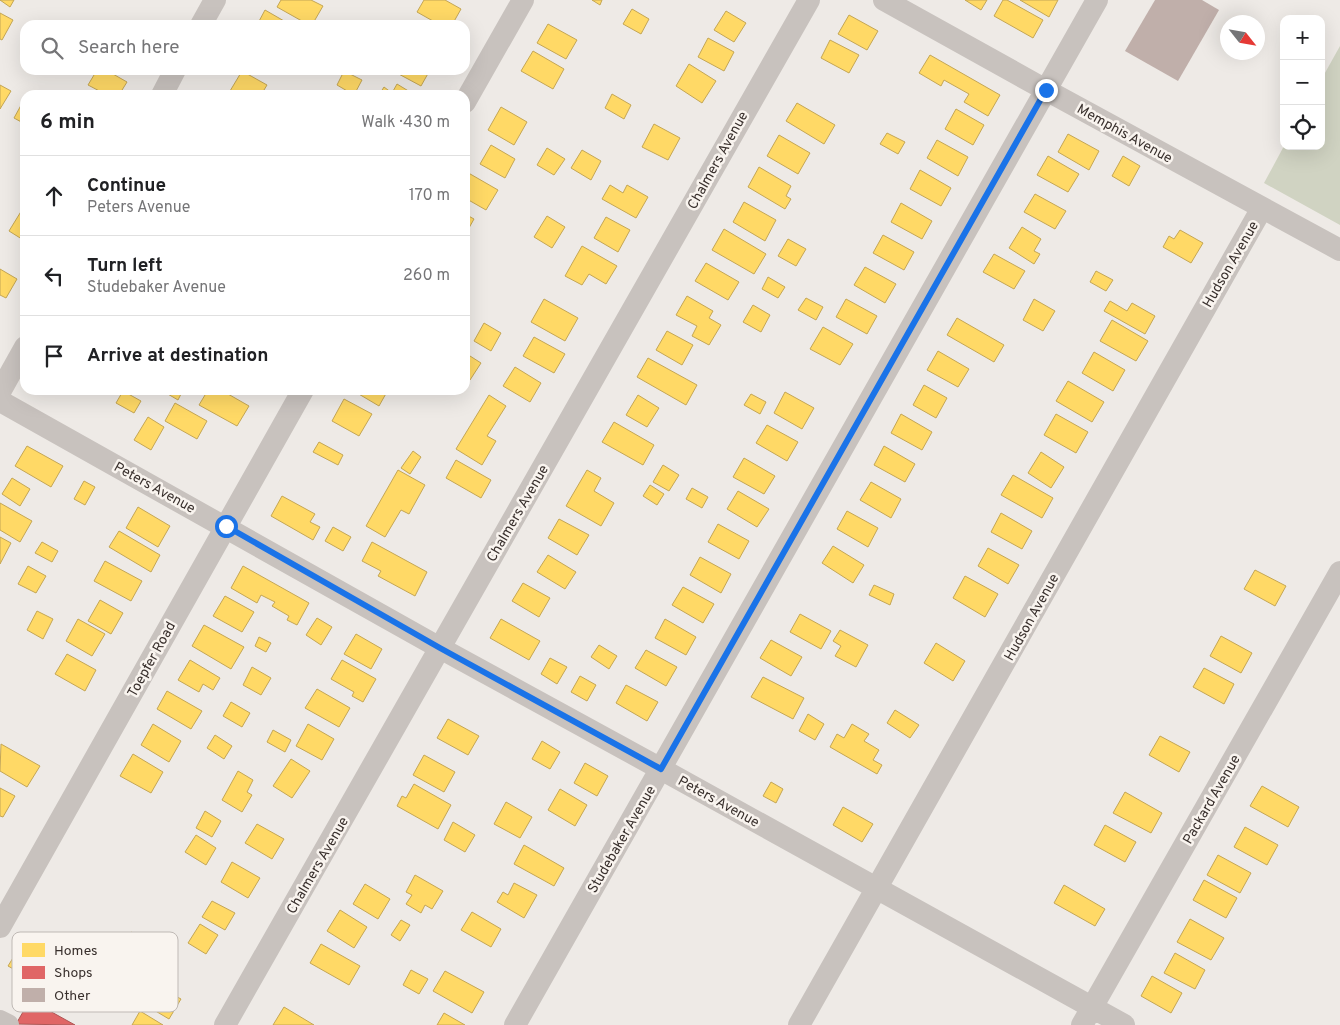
<!DOCTYPE html>
<html lang="en">
<head>
<meta charset="utf-8">
<style>
  body { margin:0; font-family:Overpass,sans-serif; background:#f6f6f6; color:#202124 }
  .controls { position:absolute; right:15px; top:15px; display:grid; overflow:hidden; border-radius:10px; box-shadow:0 5px 20px #0002 }
  .controls button { width:45px; height:45px; display:grid; place-items:center; padding:0; border:0; border-bottom:1px solid #e0e0e0; background:#fff; color:#202124; font:25px sans-serif }
  .compass { position:absolute; left:1220px; top:15px; width:45px; height:45px; border-radius:50%; background:#fff; box-shadow:0 5px 20px #0002; rotate:121deg }
  .stop { position:absolute; width:15px; height:15px; margin:-11px; border:4px solid #1a73e8; border-radius:50%; background:#fff }
  .stop.end { background:#1a73e8; border-color:#fff; box-shadow:0 1px 5px #0008 }
  .list { margin:0; padding:0; list-style:none }
  h2 { display:flex; justify-content:space-between; align-items:center; height:65px; margin:0; padding:0 20px; font-size:21px }
  h2 small { font-size:16px; font-weight:400; color:#757577 }
  .list li { display:grid; grid-template-columns:32px 1fr auto; gap:15px; align-items:center; box-sizing:border-box; height:80px; padding:0 20px; border-top:1px solid #e0e0e0 }
  .list b { display:block; font-size:19px; white-space:nowrap }
  .list p { margin:0; font-size:16px; white-space:nowrap; color:#757577 }
  .list em { font-size:16px; font-style:normal; color:#757577 }
  .icon { flex:none; width:28px; height:28px; fill:none; stroke:currentColor; stroke-width:2; stroke-linecap:round; stroke-linejoin:round }
  .map { position:relative; flex:none; width:1340px; height:1025px; overflow:hidden }
  .search { position:absolute; background:#fff; box-shadow:0 5px 20px #0002; left:20px; top:20px; width:450px; height:55px; display:flex; align-items:center; gap:12px; box-sizing:border-box; padding:0 18px; border-radius:15px; color:#757577; font-size:19px }
  .panel { position:absolute; background:#fff; box-shadow:0 5px 20px #0002; left:20px; top:90px; width:450px; height:305px; border-radius:15px }
  .map>svg:first-child { display:block }
  .green { fill:#d0d3c2 }
  .homes { fill:#ffd966; stroke:#c4a655 }
  .shops { fill:#e06666; stroke:#ae5655 }
  .building { fill:#c0afaa }
  .lines { fill:none; stroke-linecap:round; stroke-linejoin:round }
  .minor { stroke:#c8c2be; stroke-width:22 }
  .route { stroke:#1a73e8; stroke-width:6 }
  .labels { text-anchor:middle; stroke-width:5; stroke-linejoin:round; paint-order:stroke }
  .street-label { font-size:14px; fill:#39302d; stroke:#f9f4ef }
  .key { fill:#f9f4ef; stroke:#bfb9b5; stroke-width:1 }
  .key-label { font-size:14px; fill:#39302d }
</style>
</head>
<body>
<div class="map">
<svg width="1340" height="1025" viewBox="0 0 1340 1025">
  <rect width="100%" height="100%" fill="#eeeae6"/>
  <!-- green -->
  <path class="green" d="M1340,46V225L1264,183L1284,146H1321V80Z"/>
  <!-- homes -->
  <path class="homes" d="M0,0H14L10,7Z
    M281,0H311L323,6L312,25H309L277,7Z
    M424,0H445L461,9L452,25H440L417,12Z
    M592,0H602L600,5Z
    M965,0H987L981,10Z
    M1003,0H1007L1043,20L1033,38L994,16Z
    M1020,0H1058L1049,17Z
    M632,9L649,19L641,34L623,24Z
    M265,10L291,25H257Z
    M726,11L746,23L734,42L714,30Z
    M0,13L13,20L2,40L0,39Z
    M849,15L878,31L867,50L838,34Z
    M548,24L577,40L566,59L537,43Z
    M708,38L734,52L724,71L698,57Z
    M830,40L859,55L849,73L821,58Z
    M533,51L564,69L553,89L521,71Z
    M930,55L1000,95L988,116L964,102L969,94L944,80L941,86L919,73Z
    M689,64L716,81L702,103L676,86Z
    M97,70H106L127,82L119,95H107L88,85Z
    M396,70H430L421,86L395,72Z
    M242,71L267,85L261,95H236L230,91Z
    M344,71L362,80L354,95L337,85Z
    M397,84L415,95H379L384,87L392,93Z
    M0,85L11,91L0,109Z
    M612,94L631,105L624,119L605,108Z
    M25,98V124L14,118Z
    M797,103L835,125L824,144L786,121Z
    M501,107L527,122L514,145L488,130Z
    M956,109L984,125L973,145L945,129Z
    M654,124L680,138L668,160L642,147Z
    M887,133L905,142L898,154L880,144Z
    M1068,134L1099,151L1089,170L1058,152Z
    M779,135L810,153L798,174L767,156Z
    M937,140L968,157L958,176L927,158Z
    M491,145L515,159L505,178L480,164Z
    M547,148L565,159L554,175L537,165Z
    M582,150L601,161L591,180L571,168Z
    M1048,156L1079,174L1068,192L1037,175Z
    M1123,156L1140,166L1129,186L1112,176Z
    M759,167L791,186L786,196L791,199L785,209L748,187Z
    M920,170L951,188L941,206L910,189Z
    M465,171L498,190L486,210L465,198Z
    M610,185L623,193L627,185L648,197L636,218L602,199Z
    M1035,194L1066,211L1055,229L1024,212Z
    M744,202L776,220L765,241L733,222Z
    M901,203L932,221L922,239L891,222Z
    M25,205V241L9,231Z
    M465,214L474,219L465,235Z
    M547,216L565,227L552,248L534,237Z
    M606,217L630,230L618,252L594,238Z
    M1022,227L1041,239L1034,251L1040,254L1034,264L1009,248Z
    M724,229L766,254L754,274L712,250Z
    M1180,230L1203,243L1191,263L1163,247L1169,236L1174,239Z
    M883,235L914,252L904,270L873,253Z
    M788,239L806,249L796,266L778,256Z
    M582,246L617,266L606,284L589,274L582,285L565,276Z
    M994,254L1025,271L1014,289L983,272Z
    M706,263L739,282L728,300L695,281Z
    M865,267L896,284L885,303L854,285Z
    M0,269L17,279L6,298L0,295Z
    M1096,271L1113,280L1106,291L1090,282Z
    M768,277L785,287L778,298L762,289Z
    M687,296L713,311L709,318L721,325L709,345L692,336L697,326L676,315Z
    M806,298L823,307L816,320L798,310Z
    M544,299L578,318L565,341L531,322Z
    M846,299L877,316L867,334L836,317Z
    M1034,299L1055,311L1043,331L1023,320Z
    M1110,301L1127,311L1132,303L1155,316L1145,334L1104,311Z
    M753,305L770,315L761,332L743,322Z
    M957,318L1004,345L994,362L947,335Z
    M1112,320L1148,341L1136,361L1100,341Z
    M484,323L501,333L491,351L474,341Z
    M823,327L853,344L840,365L810,349Z
    M667,331L693,345L682,365L656,350Z
    M534,337L565,354L554,373L523,356Z
    M938,351L969,369L958,387L927,370Z
    M1094,352L1125,370L1113,391L1082,373Z
    M470,356L481,363L470,380L465,377V363Z
    M648,358L697,385L686,405L637,377Z
    M515,367L541,383L530,402L503,386Z
    M1068,381L1104,402L1092,422L1056,401Z
    M924,385L947,398L936,418L913,405Z
    M161,390H183L178,400Z
    M208,390H221L249,406L237,426L199,405Z
    M352,390H388L379,406Z
    M123,391L141,401L134,413L116,403Z
    M785,392L814,408L802,429L774,413Z
    M751,394L766,402L760,414L744,405Z
    M489,395L506,406L487,436L496,441L482,465L456,449Z
    M638,395L659,408L647,427L626,415Z
    M344,399L372,414L359,436L332,421Z
    M175,403L207,421L197,439L165,421Z
    M901,414L932,432L922,450L891,433Z
    M1056,414L1088,432L1076,453L1044,435Z
    M148,417L164,427L151,450L134,440Z
    M614,422L654,445L643,465L602,442Z
    M767,425L798,442L787,461L756,443Z
    M319,442L343,455L338,465L313,452Z
    M27,446L63,466L51,487L15,466Z
    M884,446L915,464L905,482L874,465Z
    M413,451L421,457L410,474L401,468Z
    M1041,452L1064,467L1051,488L1028,473Z
    M744,458L775,476L764,494L733,477Z
    M456,460L491,480L481,498L446,478Z
    M663,465L679,475L669,491L653,482Z
    M398,470L425,485L409,514L401,510L385,537L366,526Z
    M587,470L601,478L594,491L614,503L601,526L566,506Z
    M1013,475L1053,498L1042,518L1001,495Z
    M12,478L30,489L20,506L2,494Z
    M84,481L95,487L85,505L74,499Z
    M871,482L901,499L891,518L860,500Z
    M650,485L664,494L657,505L643,496Z
    M692,488L708,497L702,508L686,499Z
    M738,491L769,509L757,527L727,509Z
    M282,496L315,514L310,522L320,527L313,540L271,516Z
    M0,503L32,521L20,542L0,530Z
    M138,507L170,526L158,547L126,528Z
    M847,511L878,528L868,547L837,529Z
    M1001,513L1032,531L1022,549L991,532Z
    M559,519L589,535L577,555L548,538Z
    M718,524L749,541L739,559L708,542Z
    M333,527L351,537L343,551L325,541Z
    M119,531L160,555L151,572L109,547Z
    M0,537L11,543L0,564Z
    M42,542L58,551L52,562L35,553Z
    M372,542L427,572L415,596L378,576L381,571L362,561Z
    M833,546L864,565L853,583L822,563Z
    M988,548L1019,565L1008,584L978,566Z
    M548,555L576,572L565,589L537,572Z
    M700,557L731,574L721,593L690,575Z
    M105,561L142,581L131,601L94,581Z
    M28,566L46,576L36,593L18,584Z
    M243,566L309,603L297,625L287,620L289,616L272,606L275,602L261,595L257,603L231,588Z
    M1255,570L1286,586L1275,606L1244,589Z
    M965,576L998,594L985,617L953,598Z
    M523,583L550,598L539,617L512,601Z
    M874,585L894,594L890,605L869,595Z
    M683,587L714,604L703,623L672,605Z
    M225,596L254,612L242,632L213,616Z
    M100,600L123,613L111,634L88,621Z
    M37,611L53,619L43,639L27,630Z
    M800,614L831,631L821,649L790,632Z
    M317,618L332,627L321,645L306,635Z
    M78,619L105,634L92,656L66,641Z
    M501,619L540,641L529,660L490,638Z
    M665,619L696,637L686,655L655,638Z
    M204,625L244,647L231,669L192,646Z
    M840,630L868,645L856,667L835,656L841,646L833,641Z
    M356,634L382,649L371,669L344,654Z
    M1221,636L1252,653L1241,673L1210,656Z
    M259,637L271,643L266,652L255,646Z
    M771,640L802,657L791,676L760,658Z
    M936,643L965,661L953,681L924,663Z
    M599,645L617,656L609,669L591,657Z
    M646,650L677,667L666,686L635,668Z
    M67,654L96,670L85,691L55,674Z
    M550,658L567,667L557,684L541,674Z
    M190,660L220,678L213,690L203,684L199,692L178,680Z
    M342,660L376,679L363,702L352,696L354,692L331,679Z
    M252,667L271,678L261,695L243,685Z
    M1204,668L1234,684L1224,704L1193,687Z
    M580,676L596,685L587,701L571,692Z
    M763,677L804,698L793,719L751,697Z
    M626,685L658,702L647,721L616,703Z
    M317,689L350,708L339,727L305,708Z
    M167,691L202,711L191,729L157,709Z
    M231,702L250,713L242,727L223,716Z
    M895,710L919,725L910,738L887,723Z
    M808,714L824,724L815,740L799,731Z
    M448,719L479,736L468,755L437,738Z
    M153,724L181,741L169,762L141,745Z
    M308,724L334,739L322,760L296,746Z
    M852,724L869,734L864,741L879,750L873,760L882,765L877,774L830,747L837,734L844,738Z
    M273,730L291,740L285,752L267,742Z
    M215,735L232,746L224,759L207,748Z
    M1160,736L1190,752L1179,772L1149,755Z
    M542,741L560,752L550,769L532,759Z
    M1,744L40,766L27,787L0,771Z
    M133,754L163,772L151,793L120,776Z
    M424,755L455,772L444,792L413,775Z
    M291,759L310,771L292,798L273,786Z
    M585,763L608,776L597,796L574,783Z
    M238,771L253,780L247,792L252,795L242,812L222,800Z
    M771,782L783,789L776,803L763,796Z
    M414,784L451,805L438,829L397,806L402,796L406,798Z
    M1262,786L1299,807L1288,827L1250,806Z
    M0,788L15,796L3,817L0,816Z
    M560,789L587,805L575,826L548,810Z
    M1125,792L1162,813L1151,833L1113,813Z
    M506,802L532,817L520,838L494,824Z
    M843,807L873,824L862,842L833,825Z
    M205,811L221,821L212,837L196,828Z
    M453,822L475,835L465,852L444,840Z
    M257,824L284,839L272,859L245,843Z
    M1105,825L1136,842L1125,862L1094,845Z
    M1245,827L1278,845L1267,865L1234,847Z
    M196,835L216,848L206,865L185,852Z
    M524,845L564,868L554,886L514,864Z
    M1218,855L1251,873L1240,893L1207,875Z
    M232,862L260,878L248,898L221,882Z
    M415,875L443,891L432,909L425,905L421,913L406,904L412,895L406,892Z
    M1204,880L1237,898L1226,918L1193,900Z
    M514,883L537,895L524,918L497,902L503,892L508,895Z
    M365,884L390,899L378,919L353,904Z
    M1064,885L1105,909L1095,926L1054,903Z
    M212,901L235,913L225,930L202,917Z
    M340,910L367,927L354,948L327,931Z
    M472,912L501,929L491,947L461,930Z
    M1190,919L1224,938L1211,960L1177,942Z
    M401,920L410,925L400,941L391,935Z
    M200,924L218,935L206,954L188,943Z
    M131,932L149,942L136,966L119,955Z
    M321,944L360,966L349,985L310,963Z
    M21,945L56,965L44,986L8,966Z
    M1175,953L1205,970L1195,989L1164,973Z
    M411,970L428,979L419,994L403,985Z
    M445,971L484,992L472,1013L433,991Z
    M1152,976L1182,993L1171,1013L1141,996Z
    M148,981L181,999L169,1019L137,1000Z
    M284,1007L314,1025H273Z
    M140,1011L163,1025H132Z
    M444,1013L465,1025H437Z"/>
  <!-- shops -->
  <path class="shops" d="M30,1000L75,1025L16,1024Z"/>
  <!-- building -->
  <path class="building" d="M1155,0H1202L1219,10L1178,81L1125,51Z"/>
  <g class="lines">
    <!-- minor -->
    <path class="minor" d="M884,0L1046,90L1340,250
      M201,25L215,0
      M162,95L175,70
      M465,102L523,0
      M0,392L25,347
      M0,401L440,648L661,769L1124,1025
      M0,927L303,390
      M0,1021L8,1025
      M225,1025L809,0
      M515,1025L1097,0
      M799,1025L1262,208
      M1082,1025L1340,572"/>
  </g>
  <g class="lines">
    <!-- route -->
    <path class="route" d="M226,526L440,648L661,769L1046,90"/>
  </g>
  <g class="labels">
    <!-- street labels -->
    <g class="street-label">
      <text transform="translate(1125 133) rotate(29)" y="5">Memphis Avenue</text>
      <text transform="translate(717 160) rotate(-61)" y="5">Chalmers Avenue</text>
      <text transform="translate(1230 264) rotate(-60)" y="5">Hudson Avenue</text>
      <text transform="translate(155 487) rotate(29)" y="5">Peters Avenue</text>
      <text transform="translate(517 513) rotate(-60)" y="5">Chalmers Avenue</text>
      <text transform="translate(1031 617) rotate(-61)" y="5">Hudson Avenue</text>
      <text transform="translate(151 659) rotate(-61)" y="5">Toepfer Road</text>
      <text transform="translate(1211 799) rotate(-60)" y="5">Packard Avenue</text>
      <text transform="translate(719 801) rotate(29)" y="5">Peters Avenue</text>
      <text transform="translate(621 839) rotate(-60)" y="5">Studebaker Avenue</text>
      <text transform="translate(317 865) rotate(-60)" y="5">Chalmers Avenue</text>
    </g>
  </g>
  <!-- legend -->
  <rect x="12" y="932" width="166" height="80" rx="8" class="key"/>
  <rect x="22" y="943" width="23" height="14" fill="#ffd966"/>
  <rect x="22" y="966" width="23" height="13" fill="#e06666"/>
  <rect x="22" y="988" width="23" height="14" fill="#c0afaa"/>
  <g class="key-label">
    <text x="54" y="955">Homes</text>
    <text x="54" y="977">Shops</text>
    <text x="54" y="1000">Other</text>
  </g>
</svg>
<div class="controls">
<button>+</button>
<button>−</button>
<button><svg class="icon" aria-label="locate" viewBox="0 0 24 24"><circle cx="12" cy="12" r="6"/><path d="M12 2v4M12 18v4M2 12h4M18 12h4"/></svg></button>
</div>
<svg class="compass" viewBox="-18 -18 36 36"><path d="M0-13l5 13h-10z" fill="#e53935"/><path d="M0 13l5-13h-10z" fill="#757577"/></svg>
<div class="stop" style="left:226px;top:526px"></div>
<div class="stop end" style="left:1046px;top:90px"></div>
<div class="search"><svg class="icon" aria-label="search" viewBox="0 0 24 24"><circle cx="10" cy="10" r="6"/><path d="M15 15l6 6"/></svg>Search here</div>
<section class="panel">
<h2>6 min<small>Walk · 430 m</small></h2>
<ul class="list">
<li><svg class="icon" aria-label="ahead" viewBox="0 0 24 24"><path d="M12 20V5M6 11l6-6 6 6"/></svg><div><b>Continue</b><p>Peters Avenue</p></div><em>170 m</em></li>
<li><svg class="icon" aria-label="left" viewBox="0 0 24 24"><path d="M17 20v-9H6M10 6l-5 5 5 5"/></svg><div><b>Turn left</b><p>Studebaker Avenue</p></div><em>260 m</em></li>
<li><svg class="icon" aria-label="arrive" viewBox="0 0 24 24"><path d="M6 21V4h12l-3 4 3 4H6"/></svg><div><b>Arrive at destination</b></div></li>
</ul>
</section>
</div>
</body>
</html>
